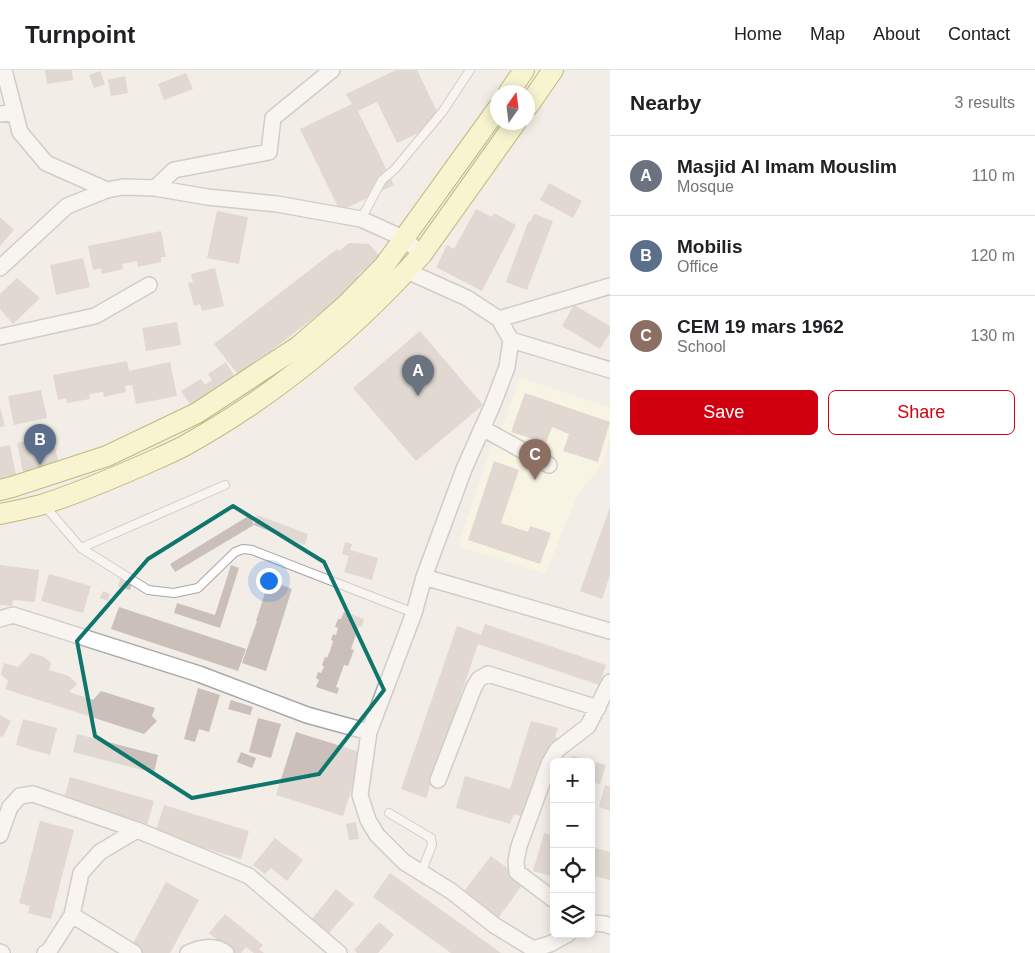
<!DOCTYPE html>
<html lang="en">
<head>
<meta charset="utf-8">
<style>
  body { margin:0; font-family:Helvetica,sans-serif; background:#f6f6f6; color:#202124 }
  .controls { position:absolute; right:15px; bottom:15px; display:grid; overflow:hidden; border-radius:8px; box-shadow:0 2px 12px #0003 }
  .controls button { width:45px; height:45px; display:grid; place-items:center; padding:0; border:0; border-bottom:1px solid #e0e0e0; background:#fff; color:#202124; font:25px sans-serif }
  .compass { position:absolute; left:490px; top:15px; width:45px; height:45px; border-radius:50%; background:#fff; box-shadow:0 2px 12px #0003; rotate:14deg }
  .you { position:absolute; left:268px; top:510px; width:18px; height:18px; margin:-12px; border:4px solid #fff; border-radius:50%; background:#1a73e8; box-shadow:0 0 0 8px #1a73e833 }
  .badge { display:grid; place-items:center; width:32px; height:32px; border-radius:50%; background:#d10010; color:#fff; font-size:16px; font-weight:700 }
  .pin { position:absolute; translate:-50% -41px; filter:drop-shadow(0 1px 2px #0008) }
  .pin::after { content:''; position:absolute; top:26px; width:18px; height:15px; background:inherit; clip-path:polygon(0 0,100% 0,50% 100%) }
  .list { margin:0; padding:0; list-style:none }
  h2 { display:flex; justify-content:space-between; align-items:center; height:65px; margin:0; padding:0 20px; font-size:21px }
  h2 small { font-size:16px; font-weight:400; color:#757577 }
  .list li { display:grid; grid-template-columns:32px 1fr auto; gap:15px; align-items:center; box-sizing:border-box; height:80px; padding:0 20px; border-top:1px solid #e0e0e0 }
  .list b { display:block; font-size:19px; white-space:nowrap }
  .list p { margin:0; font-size:16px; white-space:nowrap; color:#757577 }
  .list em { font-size:16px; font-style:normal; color:#757577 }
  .actions { display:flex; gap:10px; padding:15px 20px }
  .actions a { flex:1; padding:11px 0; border:1px solid #d10010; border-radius:8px; text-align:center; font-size:18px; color:#d10010 }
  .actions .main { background:#d10010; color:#fff }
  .icon { flex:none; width:28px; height:28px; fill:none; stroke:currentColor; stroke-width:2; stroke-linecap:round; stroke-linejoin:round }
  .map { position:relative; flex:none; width:610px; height:883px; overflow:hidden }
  header { display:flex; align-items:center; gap:30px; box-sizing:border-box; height:70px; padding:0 25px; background:#fff; border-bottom:1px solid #e0e0e0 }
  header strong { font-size:24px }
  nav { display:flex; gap:28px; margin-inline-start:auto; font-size:18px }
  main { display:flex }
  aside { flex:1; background:#fff }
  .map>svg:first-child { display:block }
  .education { fill:#fffde2 }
  .building { fill:#cabfb9 }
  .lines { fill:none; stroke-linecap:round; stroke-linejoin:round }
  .lane-casing { stroke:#a7a7a7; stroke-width:10 }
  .street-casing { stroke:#a7a7a7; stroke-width:18 }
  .secondary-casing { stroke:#7b7f00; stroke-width:22 }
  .lane { stroke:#fff; stroke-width:8 }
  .street { stroke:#fff; stroke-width:15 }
  .secondary { stroke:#fffdb7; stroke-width:20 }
  .marked { fill:none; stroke:#0f766e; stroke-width:4; stroke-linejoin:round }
</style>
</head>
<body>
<header>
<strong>Turnpoint</strong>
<nav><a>Home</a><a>Map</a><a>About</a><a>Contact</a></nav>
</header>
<main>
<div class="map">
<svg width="610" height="883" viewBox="0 0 610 883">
  <rect width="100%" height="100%" fill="#f2ede6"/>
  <!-- education -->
  <path class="education" d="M520,307L610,337V369L603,393L577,426L545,504L458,476L493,373L504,353Z"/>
  <!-- building -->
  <path class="building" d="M45,0H72L73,10L47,14Z
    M396,0H417L442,52L397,73L377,32L358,41L394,115L340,141L300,59L352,34L346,24Z
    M100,1L105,14L94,18L89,5Z
    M186,3L193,19L164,30L158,14Z
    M125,6L128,23L111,26L108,10Z
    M549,113L582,131L573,148L540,130Z
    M476,139L492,147L494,143L516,155L482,221L436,197L447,175L454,179Z
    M217,141L248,147L239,194L207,188Z
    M534,144L553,151L527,220L506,212L528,152H530Z
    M0,147L14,160L0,176Z
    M161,161L166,187H161V192L138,197L137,191L122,194L123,199L102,204L101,198L93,200L88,176Z
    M349,173L369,174L380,186L358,205L362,210L239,306L214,274L337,179L339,181Z
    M83,188L90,217L56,225L50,195Z
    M215,198L224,236L202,241L200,234L194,236L188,213L193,212L191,204Z
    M17,208L40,228L13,254L0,239V224Z
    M574,235L610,256V263L600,279L562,256Z
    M177,252L181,275L146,281L142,258Z
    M420,261L483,335L416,391L353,318Z
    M127,291L129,301L170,292L177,326L136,334L132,315L125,316L126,322L104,327L103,322L89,324L90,329L67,333L66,328L58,330L53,305Z
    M226,292L236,309L192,337L181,321L201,309L205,315L212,310L208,304Z
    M41,320L47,348L14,355L8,326Z
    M525,323L610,352L598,392L563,381L569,364L552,357L546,373L511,362Z
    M0,337L5,356L0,357Z
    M52,365L58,390L55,396L48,395L33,398L32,402L28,403L23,402L17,373Z
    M10,375L16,405L0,409V377Z
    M494,391L519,400L501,453L528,462L530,456L551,463L540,494L468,470Z
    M610,437V505L602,529L580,521Z
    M250,445L254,455L175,502L170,494Z
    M257,445L308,464L305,475L254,455Z
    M345,472L352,474L350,480L378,488L372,510L344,502L349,486L342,484Z
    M0,495L39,500L35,532L13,530L12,536L0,535Z
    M231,495L239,498L220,558L174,543L177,533L215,545Z
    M122,503L134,507L130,520L118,517Z
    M49,504L91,516L83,543L41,531Z
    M269,510L292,519L266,601L242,593L257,551H256Z
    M103,521L110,524L108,531L100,528Z
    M119,537L246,579L238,601L111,559Z
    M344,542L364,549L362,557L359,556L351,579L354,580L348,596L344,595L336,617L339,618L337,624L316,617L319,610L316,608L318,602L321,603L324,597L322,595L325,587L327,588L330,581L333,571L331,570L333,564L336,565L338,558L335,557L338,549H341Z
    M485,554L606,595L599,615L478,574L426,728L401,719L457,556L481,565Z
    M31,583L44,587L51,593L49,600L69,606L77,614L69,622L93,630L101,621L155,638L152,646L157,651L144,664L5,619L8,611L1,604L4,593L18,597Z
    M198,618L220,625L209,662L199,659L195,672L184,669Z
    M231,630L253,637L250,645L228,639Z
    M0,645L11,651L3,667L0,666Z
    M258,648L281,654L271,688L249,682Z
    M23,649L57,658L50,685L16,675Z
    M531,651L558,658L555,667L561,669L537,751L514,744L510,754L456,738L465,706L510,719Z
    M296,662L363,683L343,746L276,725Z
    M77,664L158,685L154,703L73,682Z
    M241,682L256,688L252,698L237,692Z
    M572,686L606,695L600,714L591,712V692H571Z
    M70,707L154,731L145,762L61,739Z
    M605,715L610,717V741L599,737Z
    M164,735L249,761L241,789L155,763Z
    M40,751L74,760L51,849L28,843L30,836L19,833Z
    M356,752L359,769L349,770L346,754Z
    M544,763L554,766V797L551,806L533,801Z
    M275,768L303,790L287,811L271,798L265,804L253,795Z
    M591,777L610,782V810L591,805Z
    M491,786L525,811L496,851L461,825Z
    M390,803L501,883H451L373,827Z
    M166,812L199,830L170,883H128Z
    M336,819L354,834L329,863L312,849Z
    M225,844L263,875L259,879L264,883H254L246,877L241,883H233L209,863Z
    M379,852L394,865L378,883H357L354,880Z"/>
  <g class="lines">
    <defs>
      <path id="lane" d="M361,149L382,110L395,99L443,41L470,0
        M44,435L81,478L148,520L174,523L198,518L235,482L243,479L252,480L414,543
        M81,478L225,415
        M389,743L431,768L432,775L421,803"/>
      <path id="street" d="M4,0L20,62L46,93L107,120
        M0,44L15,42
        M155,118L174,100L269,82L273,48L332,0
        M0,198L67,136L107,120L123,117L155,118L207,127L277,134L361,149L403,168L422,184
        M499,249L610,216
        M0,267L95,246L149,215
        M511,270L610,300
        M482,358L549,395
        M424,507L610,561
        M0,549L13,545L199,604L307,645L369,662L414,543L424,507L464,399L493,334L507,297L511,270L499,249L467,228L407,201
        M369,662L360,725L368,750L377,765L404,792L451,821L494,855L533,879L550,874L568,864
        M438,710L474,617L479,609L488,604L598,638
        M0,765L10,737L20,726L33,724L137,760
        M554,830L517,802L516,791L519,776L549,694L557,680L588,656L610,612
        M72,845L134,883
        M591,853L605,854L610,856
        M0,882L2,883
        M45,883L49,881L72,845L81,803L100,782L137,760L249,806L339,883
        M188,883C201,877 214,874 226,883"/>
      <path id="secondary" d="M509,22L524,0
        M528,36L553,0
        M0,420L12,417L107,386L197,343L299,276L347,234L384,196L498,38
        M0,444C15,441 30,438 44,434C78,423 111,409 143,395C156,389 171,383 184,376C273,327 354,260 422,184L516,52"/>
    </defs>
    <!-- lane casing -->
    <use href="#lane" class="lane-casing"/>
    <!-- street casing -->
    <use href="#street" class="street-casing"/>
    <!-- secondary casing -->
    <use href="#secondary" class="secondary-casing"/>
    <!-- lane -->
    <use href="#lane" class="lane"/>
    <!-- street -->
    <use href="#street" class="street"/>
    <!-- secondary -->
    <use href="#secondary" class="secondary"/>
  </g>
  <!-- marked area -->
  <path d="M0 0H610V883H0ZM233,436L324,492L384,620L319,704L192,728L95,666L77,571L148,489Z" fill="#f2ede6" fill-opacity=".55" fill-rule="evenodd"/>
  <path class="marked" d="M233,436L324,492L384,620L319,704L192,728L95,666L77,571L148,489Z"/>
</svg>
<div class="controls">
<button>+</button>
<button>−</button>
<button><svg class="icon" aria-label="locate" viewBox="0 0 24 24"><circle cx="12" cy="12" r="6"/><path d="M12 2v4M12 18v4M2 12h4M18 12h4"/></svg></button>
<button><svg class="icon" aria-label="layers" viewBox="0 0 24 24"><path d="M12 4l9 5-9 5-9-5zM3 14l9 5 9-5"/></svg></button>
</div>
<svg class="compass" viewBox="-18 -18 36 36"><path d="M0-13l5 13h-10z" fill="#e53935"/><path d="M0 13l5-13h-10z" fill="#757577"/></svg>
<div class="you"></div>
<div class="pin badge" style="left:418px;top:326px;background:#6b7280">A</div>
<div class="pin badge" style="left:40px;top:395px;background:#5c6f8a">B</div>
<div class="pin badge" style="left:535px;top:410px;background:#8d6e63">C</div>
</div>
<aside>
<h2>Nearby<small>3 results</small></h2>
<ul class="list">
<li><span class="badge" style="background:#6b7280">A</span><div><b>Masjid Al Imam Mouslim</b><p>Mosque</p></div><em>110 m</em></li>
<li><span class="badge" style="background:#5c6f8a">B</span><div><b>Mobilis</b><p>Office</p></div><em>120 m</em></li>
<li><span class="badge" style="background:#8d6e63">C</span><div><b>CEM 19 mars 1962</b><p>School</p></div><em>130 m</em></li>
</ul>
<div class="actions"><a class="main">Save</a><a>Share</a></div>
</aside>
</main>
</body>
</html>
